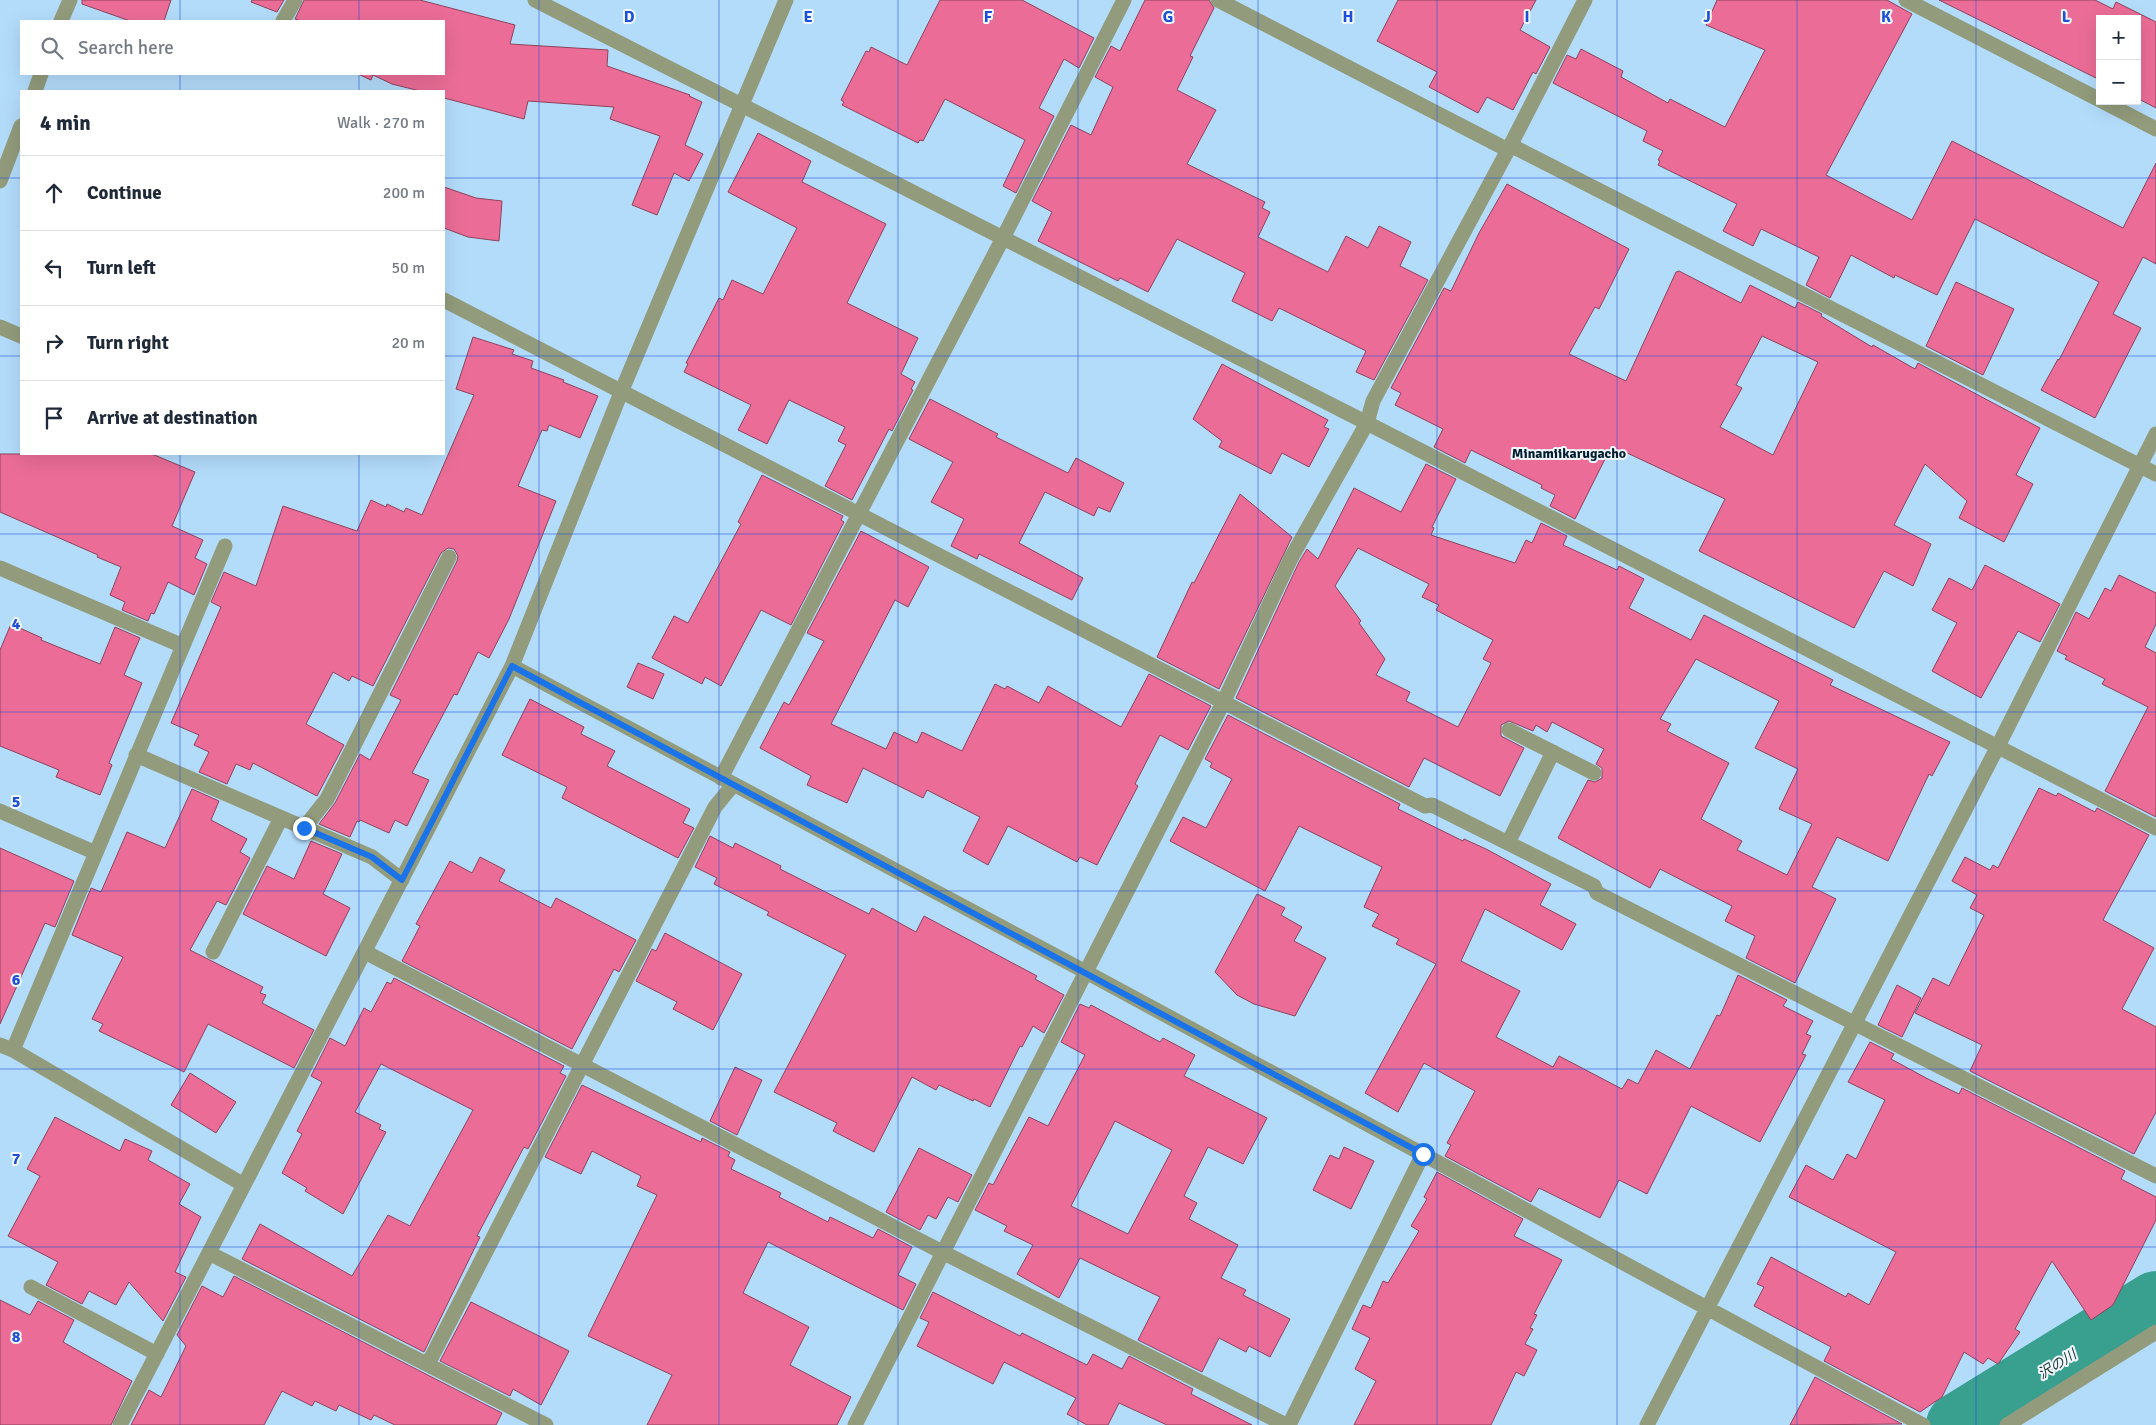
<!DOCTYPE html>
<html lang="en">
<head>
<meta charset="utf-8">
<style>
  body { margin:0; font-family:Signika,"Noto Sans JP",sans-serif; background:#f6f6f7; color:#1f2937 }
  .controls { position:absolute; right:15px; top:15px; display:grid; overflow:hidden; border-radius:0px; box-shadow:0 5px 20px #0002 }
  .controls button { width:45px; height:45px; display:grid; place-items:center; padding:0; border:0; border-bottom:1px solid #e0e1e3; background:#fff; color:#1f2937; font:25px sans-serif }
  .stop { position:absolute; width:15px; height:15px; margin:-11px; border:4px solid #1a73e8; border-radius:50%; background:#fff }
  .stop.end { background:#1a73e8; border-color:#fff; box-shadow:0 1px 5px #0008 }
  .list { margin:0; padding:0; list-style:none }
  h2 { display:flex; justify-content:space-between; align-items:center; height:65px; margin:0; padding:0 20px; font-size:21px }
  h2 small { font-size:16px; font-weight:400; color:#747a83 }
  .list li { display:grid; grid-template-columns:32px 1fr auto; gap:15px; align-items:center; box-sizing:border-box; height:75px; padding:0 20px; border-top:1px solid #e0e1e3 }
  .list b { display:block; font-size:19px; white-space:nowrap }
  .list em { font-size:16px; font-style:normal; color:#747a83 }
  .icon { flex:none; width:28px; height:28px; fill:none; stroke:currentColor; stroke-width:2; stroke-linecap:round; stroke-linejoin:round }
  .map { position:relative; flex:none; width:2156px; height:1425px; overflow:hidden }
  .search { position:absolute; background:#fff; box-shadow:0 5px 20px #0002; left:20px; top:20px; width:425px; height:55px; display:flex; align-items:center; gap:12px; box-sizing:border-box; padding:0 18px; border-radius:0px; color:#747a83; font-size:19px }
  .panel { position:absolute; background:#fff; box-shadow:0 5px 20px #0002; left:20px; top:90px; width:425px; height:365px; border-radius:0px }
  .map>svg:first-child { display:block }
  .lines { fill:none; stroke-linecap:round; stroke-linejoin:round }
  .river { stroke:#399f8f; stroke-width:64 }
  .building { fill:#eb6d97; stroke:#8d435b; fill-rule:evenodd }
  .minor { stroke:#929c7c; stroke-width:15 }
  .route { stroke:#1a73e8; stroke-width:6 }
  .grid { fill:none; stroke:#1d4ed8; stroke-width:1; stroke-opacity:0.55 }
  .labels { text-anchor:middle; stroke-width:4; stroke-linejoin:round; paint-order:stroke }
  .neighbourhood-label { font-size:14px; font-weight:bold; fill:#001d30; stroke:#f1f8fd }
  .water-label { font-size:14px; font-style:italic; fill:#173530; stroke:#f1f8fd }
  .grid-label { font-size:16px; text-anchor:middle; font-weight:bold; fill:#1d4ed8; stroke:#f1f8fd; stroke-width:4; stroke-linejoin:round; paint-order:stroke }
</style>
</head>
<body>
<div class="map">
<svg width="2156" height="1425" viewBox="0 0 2156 1425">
  <rect width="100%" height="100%" fill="#b3dcfb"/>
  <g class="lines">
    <!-- river -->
    <path class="river" d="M1958,1425L2156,1303"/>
  </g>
  <!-- building -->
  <path class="building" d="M82,0H171L164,21H130L82,4Z
    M252,0H284L277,12L251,2Z
    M304,0H420L515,25L510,44L608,50L607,66L690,95L689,96L702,102L685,145L703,154L689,181L674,173L657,215L632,205L660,136L610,119L614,107L528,101L524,119L444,98V91H420L392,84L373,75L371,80L358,74H444V21H301L295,19Z
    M940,0H1022L1094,38L1079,68L1064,59L1039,108L1054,116L1016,193L1003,186L1025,140L945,99L923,141L920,140L918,143L842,105L844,102L841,100L866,51L869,52L871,47L907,65Z
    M1145,0H1209L1214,8L1190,56L1193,57L1177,90L1216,110L1187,164L1265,202L1262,208L1270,212L1258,237L1328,272L1346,236L1368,248L1379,226L1411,242L1400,266L1428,280L1374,380L1356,372L1366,351L1279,308L1272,321L1232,301L1245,273L1177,239L1148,292L1120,278L1118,281L1038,241L1052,212L1032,201L1071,125L1091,135L1113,87L1095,77L1111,46L1120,51Z
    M1398,0H1536L1520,30L1550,47L1536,74L1533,72L1513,110L1487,97L1478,113L1429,87L1437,72L1377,41Z
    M1717,0H1887L1912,14L1826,175L1912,220L1952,141L2123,228L2156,163V264L2143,257L2113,314L2141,328L2095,418L2041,390L2058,359L2059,360L2099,282L1975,219L1937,295L1895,275L1894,278L1851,255L1830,298L1806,285L1819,257L1761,229L1753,246L1723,231L1737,204L1658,165L1660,161L1658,160L1663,151L1643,141L1647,131L1553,83L1567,55L1576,59L1581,49L1623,71L1621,77L1668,103L1670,99L1725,127L1765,50L1706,25Z
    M1939,0H2095L2113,9L2116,2L2156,22V108L2137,98V19H2100V80Z
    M758,133L811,161L802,182L886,224L847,303L918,338L901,374L915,382L911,389L913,390L892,431L889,429L852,500L825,486L846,445L838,441L845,427L789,400L767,444L738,430L751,405L684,372L688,364L686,363L719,298L723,300L732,280L763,294L797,228L728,192Z
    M1507,184L1629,249L1599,309L1595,307L1569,354L1626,381L1676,272L1679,271L1741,303L1750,285L1795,308L1798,302L1822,314L1821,316L1872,347L1873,345L1915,369L1918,363L2040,428L2016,475L2033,484L2004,542L1959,518L1967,501L1925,464L1894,525L1931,544L1913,586L1884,571L1854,628L1699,551L1725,499L1623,451L1622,453L1611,447L1575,519L1550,506L1555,495L1541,488L1542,485L1471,450L1465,463L1434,447L1443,429L1395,405L1401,393L1391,388L1444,288L1451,291L1479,233ZM1762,336L1818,362L1773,455L1720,427L1742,388L1736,385Z
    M444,187L476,198L502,201L499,241L468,237L444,228Z
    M1956,282L2014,309L1983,375L1926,346Z
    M473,337L514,350L512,354L533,361L531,368L564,380L563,382L598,396L580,438L549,425L547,431L542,430L518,486L556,501L509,619L489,658L478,652L457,695L454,694L412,773L429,780L407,826L395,820L389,833L360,820L359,822L357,821L350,837L319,824L335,803L360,754L370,760L401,700L390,695L457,561L458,556L454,549L448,548L441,553L373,686L352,676L349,681L333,672L306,724L344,745L317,796L253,763L250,770L236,764L227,784L199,772L209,752L194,745L199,735L171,723L221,607L211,602L224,572L256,586L283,506L357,531L371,500L386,507L387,504L404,512L406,508L422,515L474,395L456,389Z
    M1222,364L1328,420L1324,427L1329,429L1309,467L1282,453L1271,474L1219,447L1222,441L1193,419Z
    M930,399L998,434L996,437L1068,473L1076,458L1124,483L1110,512L1098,507L1094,516L1045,492L1019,543L1083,578L1072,600L979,554L977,559L951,546L964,519L931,502L953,462L909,439Z
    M0,454H152L195,472L172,526L203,540L195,558L207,564L194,595L168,582L154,614L151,613L148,621L122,610L125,602L110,595L121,567L97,557L98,555L0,512Z
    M1426,464L1456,479L1432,527L1434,528L1431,535L1515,563L1526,540L1532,543L1541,523L1567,536L1563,545L1617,570L1619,566L1644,579L1629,608L1691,640L1704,615L1833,680L1830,685L1950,742L1932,776L1929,774L1888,861L1837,837L1812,887L1836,899L1795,983L1746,958L1755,936L1725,921L1732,906L1660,869L1650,888L1558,838L1588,780L1595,782L1602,778V768L1596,764L1604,749L1552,722L1547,732L1536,725L1533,731L1509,721L1501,725V736L1524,748L1500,796L1424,758L1409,787L1236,698L1299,562L1307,549L1318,559L1354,488L1401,512ZM1358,548L1429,584L1422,597L1439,605L1436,610L1493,640L1483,659L1491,663L1458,727L1406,701L1410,692L1376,675L1385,659L1359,623L1361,621L1335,586ZM1696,659L1779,701L1755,748L1798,769L1779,809L1812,824L1787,875L1737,850L1742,841L1701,819L1729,763L1667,731L1671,724L1660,719Z
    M762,475L843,516L841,520L844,522L791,625L761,610L721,686L705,677L702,684L652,658L674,616L688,623L741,524L738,522Z
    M1240,494L1292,537L1219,689L1157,657L1192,582L1194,583Z
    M861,531L929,567L908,607L895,600L831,724L886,749L894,732L917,743L922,732L962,751L995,684L1005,689L1007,686L1039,703L1048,686L1121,727L1149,674L1211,706L1188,750L1160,735L1135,784L1138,786L1097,865L1080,857L1077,862L1008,826L988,865L963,851L980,817L927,790L923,798L863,768L847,803L807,785L811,776L760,748L784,702L789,705L824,641L807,633Z
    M1985,565L2060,604L2040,642L2018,631L1981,698L1932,671L1957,623L1932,610L1949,578L1972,590Z
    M2119,575L2156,593V624L2145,647L2156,653V817L2105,791L2148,707L2102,684L2105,679L2065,659L2067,656L2057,651L2076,612L2089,619L2105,588L2111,591Z
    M11,624L42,638L41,640L100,664L115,627L140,638L124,675L142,683L109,763L112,765L100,795L56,777L59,770L0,746V650Z
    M638,663L664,674L653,699L627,687Z
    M530,699L584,727L581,734L615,751L607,766L690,809L683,823L694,828L678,858L562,798L567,787L502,755Z
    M1228,715L1400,804L1398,809L1463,841L1464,839L1486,849L1551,884L1540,905L1576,924L1562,950L1485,909L1461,961L1520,991L1496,1037L1553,1067L1559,1056L1622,1089L1628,1079L1638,1084L1656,1050L1690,1069L1717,1015L1720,1016L1738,975L1787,1000L1783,1006L1813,1021L1806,1034L1811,1036L1802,1054L1806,1055L1760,1142L1691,1106L1647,1194L1619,1180L1600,1218L1539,1188L1531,1202L1445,1156L1451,1145L1447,1143L1475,1091L1424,1063L1398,1112L1365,1093L1436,964L1396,944L1399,939L1372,926L1379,914L1364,907L1382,867L1299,826L1265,891L1170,841L1183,817L1206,828L1232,779L1210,767L1212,763L1205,759Z
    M2039,788L2056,796L2058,793L2095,812L2097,808L2149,835L2103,920L2154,948L2122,1009L2156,1027V1112L2134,1154L1970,1071L1982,1045L1915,1013L1933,978L1949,986L1984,915L1970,908L1977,895L1952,881L1965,857L1990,870L1993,865L1998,868Z
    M192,789L219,801L211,820L247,839L240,852L250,858L226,905L217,901L190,950L263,987L260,993L266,995L262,1003L314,1030L294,1068L208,1024L184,1072L99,1031L103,1024L92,1019L123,957L72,935L91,888L101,892L127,832L165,848Z
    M710,836L733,848L735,843L781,866L780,869L869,914L872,908L916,932L924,916L1037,976L1035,979L1064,995L1044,1033L1033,1026L1022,1047L1020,1046L990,1107L974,1099L973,1101L939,1085L936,1090L912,1077L874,1152L833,1131L837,1123L774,1092L846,955L767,915L769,912L714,884L717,878L695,867Z
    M311,841L342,854L323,894L350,908L326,956L243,914L267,866L294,879Z
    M0,848L74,881L55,927L45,923L0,1024Z
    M480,857L505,870L499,881L551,908L556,898L636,940L619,972L614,969L572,1049L402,961L420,926L416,924L450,861L472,873Z
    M1257,894L1285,908L1281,915L1302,927L1294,941L1326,958L1295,1016L1254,1004L1237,995L1215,972Z
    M665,933L742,974L713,1030L673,1009L677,1002L636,981L652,949L656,951Z
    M394,978L564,1066L560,1073L566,1076L528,1149L524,1147L477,1236L480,1237L424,1352L242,1259L260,1224L352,1276L388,1215L410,1226L473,1110L381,1064L355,1112L381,1125L379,1129L386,1132L343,1214L305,1191L307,1188L282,1173L302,1134L297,1131L322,1082L311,1076L330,1038L345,1046L364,1008L371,1012L387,982L391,984Z
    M1897,985L1921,998L1902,1037L1878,1025Z
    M1080,1004L1089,1008L1091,1005L1160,1042L1163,1038L1195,1055L1184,1076L1267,1118L1243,1164L1208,1147L1184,1196L1197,1203L1189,1219L1238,1245L1221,1278L1246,1290L1243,1295L1290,1319L1270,1357L1249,1346L1246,1352L1219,1338L1202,1372L1138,1340L1160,1297L1080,1258L1059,1298L1017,1274L1033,1245L1004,1231L1007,1226L975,1210L989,1183L993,1185L1029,1117L1048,1126L1085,1055L1061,1042ZM1115,1121L1172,1150L1128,1234L1071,1206Z
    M1870,1042L1894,1054L1891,1059L1928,1079L1959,1094L1962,1088L2125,1171L2121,1179L2156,1197V1220L2113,1305L2091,1320L2052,1261L2015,1329L2020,1332L1998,1364L1988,1358L1983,1364L1964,1352L1942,1397L1920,1412L1824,1361L1831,1347L1754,1306L1764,1287L1757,1284L1771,1257L1846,1297L1848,1293L1869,1305L1896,1252L1789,1197L1806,1165L1833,1180L1847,1154L1856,1159L1885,1100L1848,1082Z
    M735,1067L762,1080L737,1135L710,1121Z
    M190,1073L236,1102L216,1133L171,1105Z
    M582,1085L701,1142L702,1138L730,1152L728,1156L735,1160L731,1169L781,1193L779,1197L828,1222L830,1217L873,1238L878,1229L912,1247L898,1275L916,1284L903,1310L768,1242L743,1293L809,1327L790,1365L851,1397L837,1425H647L672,1375L588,1336L657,1195L637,1186L641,1176L592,1151L581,1174L545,1157Z
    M55,1117L120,1151L125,1139L152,1151L148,1160L190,1184L179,1204L201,1217L175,1272L186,1277L163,1321L129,1282L116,1305L89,1291L82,1304L46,1285L58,1262L8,1236L40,1176L27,1169Z
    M1344,1147L1374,1161L1351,1209L1313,1190L1330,1155L1339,1159Z
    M919,1148L972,1175L958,1202L948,1197L936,1219L928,1215L920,1230L886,1212Z
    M1437,1172L1523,1219L1514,1236L1562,1260L1534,1314L1537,1315L1530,1328L1533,1329L1525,1344L1537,1350L1524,1376L1516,1372L1491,1425H1354L1376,1381L1355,1369L1370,1338L1352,1329L1363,1305L1371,1308L1383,1281L1388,1283L1419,1231L1411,1226L1427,1199L1424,1197Z
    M234,1276L502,1413L496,1425H395L374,1415L371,1420L339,1405L336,1411L315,1401L312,1406L282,1391L264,1425H131L149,1390L161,1397L186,1346L177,1335L202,1286L223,1297Z
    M933,1292L1020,1336L1022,1333L1087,1365L1093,1354L1122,1369L1129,1356L1193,1389L1191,1394L1252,1425H1167L1119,1403L1108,1425H1087L1067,1414L1076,1398L1004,1362L993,1384L917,1346L929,1322L920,1318Z
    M0,1300L30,1315L38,1301L74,1320L63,1342L132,1381L111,1425H0Z
    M471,1302L569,1351L541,1405L513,1389L510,1396L440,1361Z
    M1815,1377L1902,1424L1790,1425Z"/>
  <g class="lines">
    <!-- minor -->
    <path class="minor" d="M535,0L1367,423L2156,828
      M1218,0L1508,150
      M1906,0L2100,100
      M61,21L70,0
      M283,21L295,0
      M35,91L41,74
      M2102,101L2156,129
      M1510,145L2156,474
      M0,181L21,126
      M444,300L1425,806L1432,805L1594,886L1597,893L2156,1176
      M0,327L21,336
      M0,568L183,646
      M512,666L1086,972L1923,1425
      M1509,730L1594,773
      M136,755L372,857L402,880
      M721,778L1003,238L1124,0
      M0,811L96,853
      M304,828L327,799L449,557
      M1508,843L1553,752
      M213,952L281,818
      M365,952L942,1252L1286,1425
      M0,1045L13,1050L244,1185
      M13,1050L225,546
      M209,1253L546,1425
      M31,1287L157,1354
      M428,1364L715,807L733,785
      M120,1425L512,666L622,390L786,0
      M855,1425L1224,701L1291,558L1367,423L1373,401L1508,150L1585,0
      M1289,1425L1423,1154
      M1647,1425L1997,748L2156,434
      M2007,1425L2156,1332"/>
  </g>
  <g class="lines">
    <!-- route -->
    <path class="route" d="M304,828L372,857L402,880L512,666L1423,1154"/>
  </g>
  <!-- grid -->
  <path class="grid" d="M180,0V21M359,0V21M539,0V1425M719,0V1425M898,0V1425M1078,0V1425M1258,0V1425M1437,0V1425M1617,0V1425M1797,0V1425M1976,0V1425M180,74V91M359,74V91M0,178H21M444,178H2156M0,356H21M444,356H2156M180,454V1425M359,454V1425M0,534H2156M0,712H2156M0,891H2156M0,1069H2156M0,1247H2156"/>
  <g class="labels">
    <!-- neighbourhood labels -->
    <g class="neighbourhood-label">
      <text x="1569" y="458">Minamiikarugacho</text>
    </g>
    <!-- water labels -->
    <g class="water-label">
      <text transform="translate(2057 1364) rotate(-32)" y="5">沢の川</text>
    </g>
  </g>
  <g class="grid-label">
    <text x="629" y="22">D</text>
    <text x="808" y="22">E</text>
    <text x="988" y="22">F</text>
    <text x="1168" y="22">G</text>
    <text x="1348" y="22">H</text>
    <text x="1527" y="22">I</text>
    <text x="1707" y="22">J</text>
    <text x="1886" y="22">K</text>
    <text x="2066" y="22">L</text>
    <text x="16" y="629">4</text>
    <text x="16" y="807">5</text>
    <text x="16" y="985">6</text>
    <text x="16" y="1164">7</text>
    <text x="16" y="1342">8</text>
  </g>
</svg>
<div class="controls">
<button>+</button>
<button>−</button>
</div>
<div class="stop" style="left:1423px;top:1154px"></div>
<div class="stop end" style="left:304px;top:828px"></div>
<div class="search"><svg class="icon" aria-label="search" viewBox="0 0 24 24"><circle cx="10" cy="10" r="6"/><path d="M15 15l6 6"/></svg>Search here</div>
<section class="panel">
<h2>4 min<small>Walk · 270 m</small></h2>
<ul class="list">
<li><svg class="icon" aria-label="ahead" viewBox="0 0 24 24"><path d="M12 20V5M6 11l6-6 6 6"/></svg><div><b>Continue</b></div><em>200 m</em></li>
<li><svg class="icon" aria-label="left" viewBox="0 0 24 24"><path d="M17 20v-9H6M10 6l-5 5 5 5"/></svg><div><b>Turn left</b></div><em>50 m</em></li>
<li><svg class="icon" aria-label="right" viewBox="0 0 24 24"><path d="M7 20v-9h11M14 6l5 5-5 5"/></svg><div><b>Turn right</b></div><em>20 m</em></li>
<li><svg class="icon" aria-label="arrive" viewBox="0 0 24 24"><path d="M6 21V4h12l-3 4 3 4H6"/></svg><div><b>Arrive at destination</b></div></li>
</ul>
</section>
</div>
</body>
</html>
